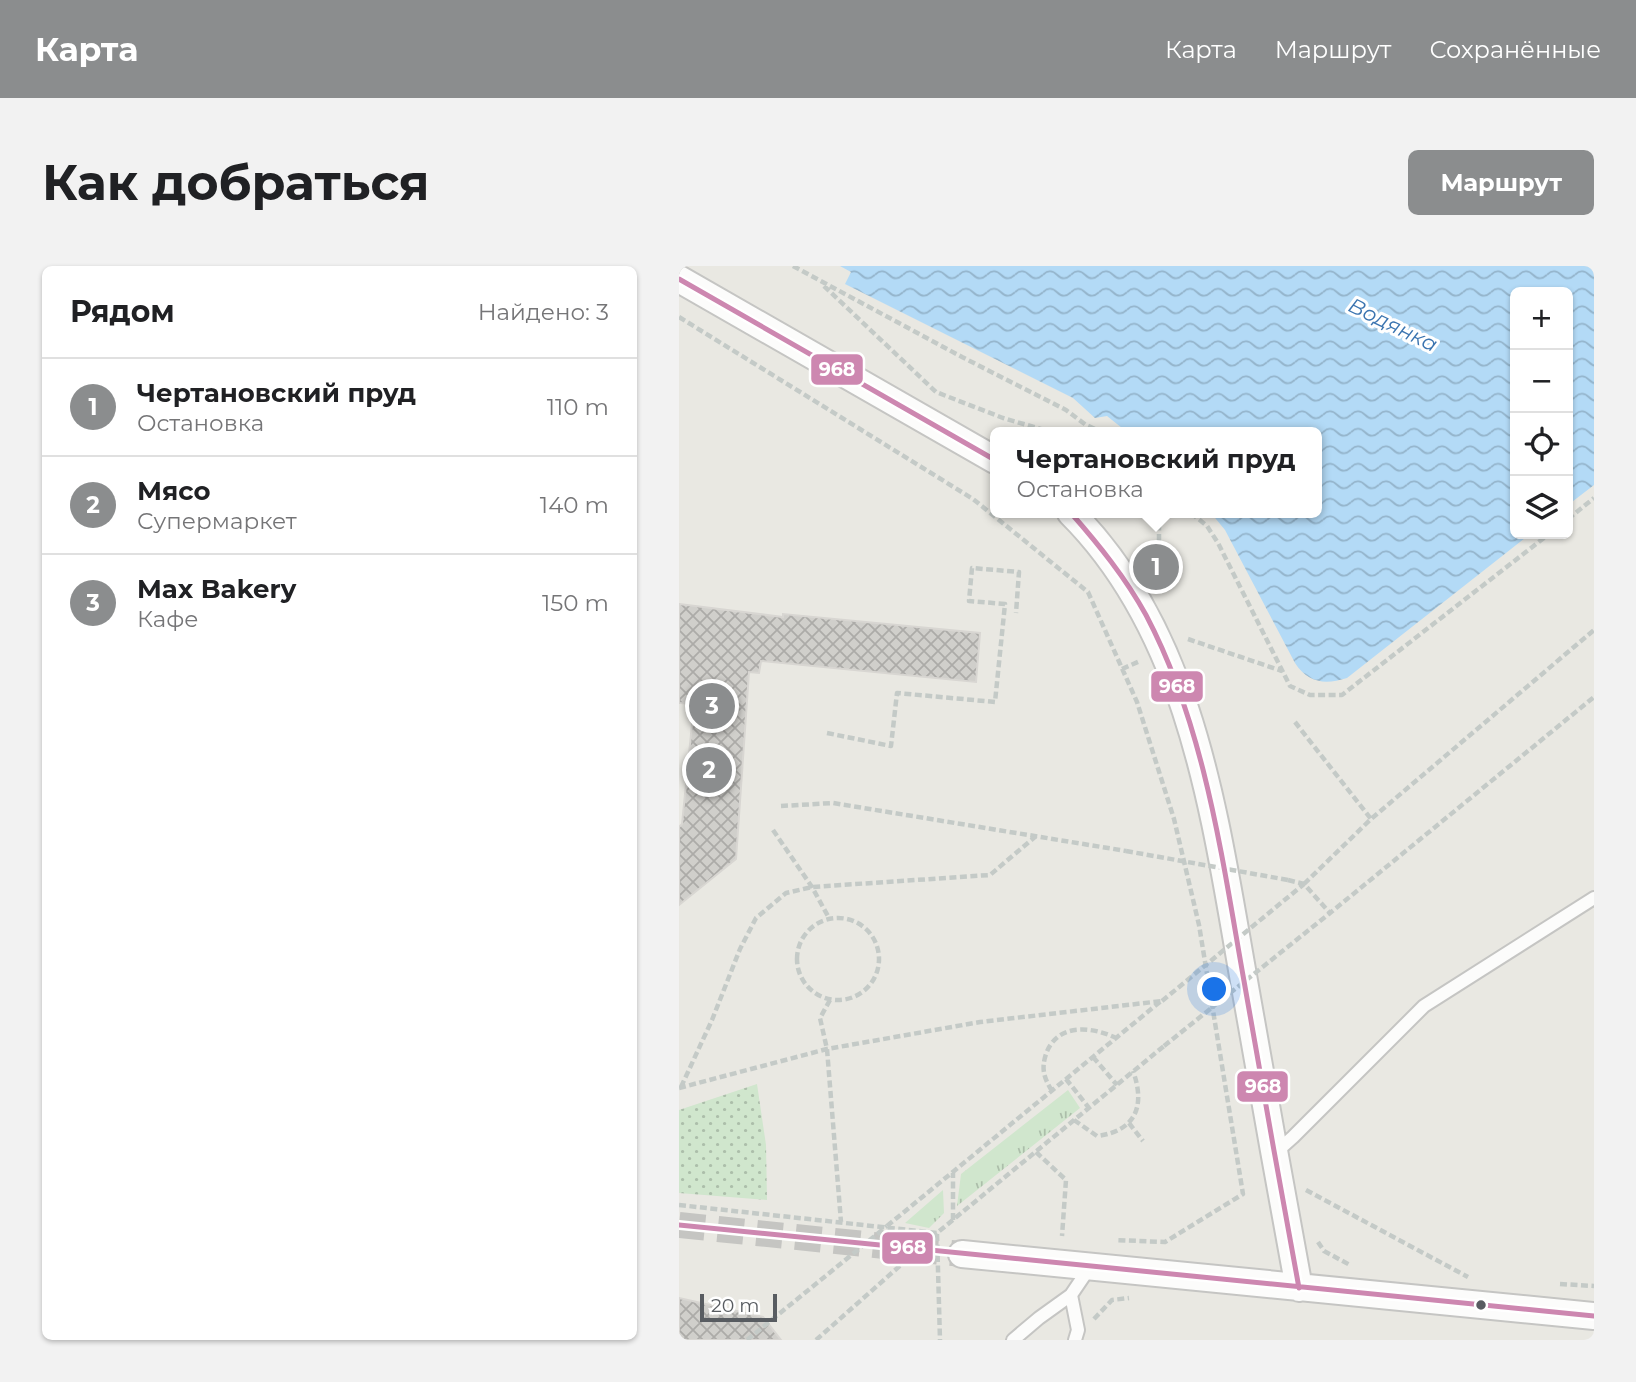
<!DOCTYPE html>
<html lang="ru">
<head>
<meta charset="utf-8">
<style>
  body { margin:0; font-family:Montserrat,sans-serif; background:#f2f2f2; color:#202124 }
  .controls { position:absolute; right:21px; top:21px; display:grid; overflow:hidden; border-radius:10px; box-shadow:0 2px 5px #0004 }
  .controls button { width:63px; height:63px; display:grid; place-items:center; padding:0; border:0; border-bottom:2px solid #e0e0e0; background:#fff; color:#202124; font:35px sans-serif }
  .scale { position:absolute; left:21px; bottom:18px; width:77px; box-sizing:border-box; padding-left:7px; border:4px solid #585c61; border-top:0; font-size:19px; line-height:24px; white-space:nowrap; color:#585c61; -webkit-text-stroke:5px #fff; paint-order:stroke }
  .you { position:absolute; left:536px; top:724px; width:24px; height:24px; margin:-18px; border:5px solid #fff; border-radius:50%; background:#1a73e8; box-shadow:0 0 0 10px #1a73e833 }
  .badge { display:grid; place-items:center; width:46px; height:46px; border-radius:50%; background:#8b8d8e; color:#fff; font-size:23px; font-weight:700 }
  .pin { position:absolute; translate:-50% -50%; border:4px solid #fff; box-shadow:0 2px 7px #0006 }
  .popup { position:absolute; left:311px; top:161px; width:332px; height:91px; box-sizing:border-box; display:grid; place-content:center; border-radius:10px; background:#fff; filter:drop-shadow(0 2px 5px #0005); font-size:23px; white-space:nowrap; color:#757577 }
  .popup b { font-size:26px; color:#202124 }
  .popup::after { content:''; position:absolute; left:50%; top:100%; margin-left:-14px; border:14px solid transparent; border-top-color:#fff }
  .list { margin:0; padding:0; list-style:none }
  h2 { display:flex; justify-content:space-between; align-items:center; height:91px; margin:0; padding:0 28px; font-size:30px }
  h2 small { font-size:23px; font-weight:400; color:#757577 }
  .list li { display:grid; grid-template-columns:46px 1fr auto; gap:21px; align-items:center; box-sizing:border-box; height:98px; padding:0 28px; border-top:2px solid #e0e0e0 }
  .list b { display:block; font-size:26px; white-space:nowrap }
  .list p { margin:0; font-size:23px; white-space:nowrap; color:#757577 }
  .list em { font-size:23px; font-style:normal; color:#757577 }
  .icon { flex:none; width:38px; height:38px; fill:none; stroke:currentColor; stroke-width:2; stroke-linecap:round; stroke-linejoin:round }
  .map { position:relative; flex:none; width:915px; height:1074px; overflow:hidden; border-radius:10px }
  header { display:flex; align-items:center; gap:42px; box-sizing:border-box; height:98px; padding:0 35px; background:#8b8d8e; color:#fff }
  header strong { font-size:33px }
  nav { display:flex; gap:38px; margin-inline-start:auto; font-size:24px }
  .intro { display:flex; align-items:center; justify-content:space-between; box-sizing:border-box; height:168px; padding:0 42px }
  h1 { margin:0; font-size:49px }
  .button { padding:18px 32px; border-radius:10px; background:#8b8d8e; color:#fff; font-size:24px; font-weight:700 }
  main { display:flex; gap:42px; padding:0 42px }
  aside { flex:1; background:#fff; border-radius:10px; box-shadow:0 2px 5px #0004 }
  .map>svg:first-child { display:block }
  .grass { fill:url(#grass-tufts) }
  .park { fill:url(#park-dots) }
  .water { fill:url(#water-waves) }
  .building { fill:url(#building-cross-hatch); stroke:#d8d6d2; stroke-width:2 }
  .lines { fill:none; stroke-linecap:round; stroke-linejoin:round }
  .minor-tunnel { stroke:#c5c5c2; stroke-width:26; stroke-dasharray:26 13; stroke-linecap:butt }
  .service-casing { stroke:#c5c5c3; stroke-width:16 }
  .minor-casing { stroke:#c5c5c3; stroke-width:30 }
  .path { stroke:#c4cac7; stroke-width:4.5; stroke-dasharray:7 3.5; stroke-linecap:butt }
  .service { stroke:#fcfcfb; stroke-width:12 }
  .minor { stroke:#fcfcfb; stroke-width:26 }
  .path-bridge { stroke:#c4cac7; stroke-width:4.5; stroke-dasharray:7 3.5; stroke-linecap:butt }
  .bus-1-casing { stroke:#fff; stroke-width:10 }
  .bus-1 { stroke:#cd87b0; stroke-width:5 }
  .bus-dot { fill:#585c61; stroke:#fff; stroke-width:2.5 }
  .labels { text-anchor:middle; stroke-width:6; stroke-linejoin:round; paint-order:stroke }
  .water-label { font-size:21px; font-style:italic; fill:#3a74b0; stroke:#fff }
  .line-badge { stroke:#fff; stroke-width:2.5 }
  .badge-label { font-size:19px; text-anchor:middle; font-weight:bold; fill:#fff }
</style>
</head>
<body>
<header>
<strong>Карта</strong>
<nav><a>Карта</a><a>Маршрут</a><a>Сохранённые</a></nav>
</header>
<div class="intro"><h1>Как добраться</h1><a class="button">Маршрут</a></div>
<main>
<aside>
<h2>Рядом<small>Найдено: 3</small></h2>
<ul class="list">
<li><span class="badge">1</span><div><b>Чертановский пруд</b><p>Остановка</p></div><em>110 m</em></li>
<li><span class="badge">2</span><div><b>Мясо</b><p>Супермаркет</p></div><em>140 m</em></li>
<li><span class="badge">3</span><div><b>Max Bakery</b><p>Кафе</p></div><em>150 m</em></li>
</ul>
</aside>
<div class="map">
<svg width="915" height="1074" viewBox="0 0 915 1074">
  <defs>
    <pattern id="grass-tufts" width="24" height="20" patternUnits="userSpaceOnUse" patternTransform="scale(1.75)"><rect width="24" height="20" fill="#d0e6cd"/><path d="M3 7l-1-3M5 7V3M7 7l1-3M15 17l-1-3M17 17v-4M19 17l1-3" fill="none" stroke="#acbeaa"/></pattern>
    <pattern id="park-dots" width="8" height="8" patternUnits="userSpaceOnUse" patternTransform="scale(1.75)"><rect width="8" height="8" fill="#d0e6cd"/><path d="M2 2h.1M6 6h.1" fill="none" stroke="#acbeaa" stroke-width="1.8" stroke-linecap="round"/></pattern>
    <pattern id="water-waves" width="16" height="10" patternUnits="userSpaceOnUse" patternTransform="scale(1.75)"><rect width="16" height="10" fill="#b3daf6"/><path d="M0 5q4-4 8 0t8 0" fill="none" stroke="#94b4cb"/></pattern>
    <pattern id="building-cross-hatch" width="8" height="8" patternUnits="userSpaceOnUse" patternTransform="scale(1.75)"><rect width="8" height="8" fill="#d0cfcb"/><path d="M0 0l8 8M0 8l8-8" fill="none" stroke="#acaba8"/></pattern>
  </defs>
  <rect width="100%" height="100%" fill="#e9e8e2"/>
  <!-- grass -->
  <path class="grass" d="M389,824L401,842L278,940L282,908Z
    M264,924L265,947L250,962L226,957Z"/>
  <!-- park -->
  <path class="park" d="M78,818L87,879L88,934L0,927V844Z"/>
  <!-- water -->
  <path class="water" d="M161,0H915V219L889,239V26H836V268H851L668,412C646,419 629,417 616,397L546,264L532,247H638V166H448L428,150L416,152L394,132L166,18L172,6Z"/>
  <!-- building -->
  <path class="building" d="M0,338L104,351V348L301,367L297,416L82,395L80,407L70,406L57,593L0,639V561L3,558L15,438L0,437Z
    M0,1032L84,1051L102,1074H0Z"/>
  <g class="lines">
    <!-- minor-tunnel -->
    <path class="minor-tunnel" d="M0,959L283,988"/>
    <defs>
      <path id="service" d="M596,887L614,871L745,740L915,632
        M334,1074L360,1052L392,1029
        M396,1074L399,1064L392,1029L411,1001"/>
      <path id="minor" d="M0,13L316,194
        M392,247C514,369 536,553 565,715C583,817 601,920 620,1022
        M283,988L915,1050"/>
    </defs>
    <!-- service casing -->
    <use href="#service" class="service-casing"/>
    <!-- minor casing -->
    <use href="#minor" class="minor-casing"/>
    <!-- path -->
    <path class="path" d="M114,0L283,91L387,144L407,159L423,166
      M145,20L257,126L324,152L372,166
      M0,51L294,233L409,326L458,436L495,553L520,659L564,928L486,976L436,974
      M480,247V313
      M512,247L528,260L539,277L611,420L631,429H663L870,268
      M889,253L915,232
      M509,373L603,405
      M443,403L461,395
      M616,456L692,553
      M148,467L212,480L218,427L316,436L326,338L290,335L293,302L340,306L337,347
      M102,540L154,537L447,585
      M94,564L133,621L150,652
      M609,614L625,618L651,647L915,431
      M625,618L692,553L915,364
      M118 693a41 41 0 1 1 82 0a41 41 0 1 1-82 0Z
      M151,734L141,752L148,783L162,956
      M414,791L438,819
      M387,813L410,842
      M2,821L33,754L61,683L77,652L107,627L133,621L311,609L357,570
      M0,822L148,783L301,756L483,735
      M373,825C365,812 362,803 367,788C378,757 412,760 437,772
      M395,854L418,870C456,865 467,841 454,805
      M450,857L464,875
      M357,886L387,914L383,970
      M627,924L789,1011
      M0,939L258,967L485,780
      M274,954V907
      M208,960L482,735
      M639,976L645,985L671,999
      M881,1018L915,1020
      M415,1053L433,1034L450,1032"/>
    <!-- service -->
    <use href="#service" class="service"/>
    <!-- minor -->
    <use href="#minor" class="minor"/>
    <!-- path-bridge -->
    <path class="path-bridge" d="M447,585L609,614
      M483,735L625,618
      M485,780L651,647
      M258,968L261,1074
      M68,1074L208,960
      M137,1074L258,967"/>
    <defs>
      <path id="bus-1" d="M0,13L316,194
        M392,247C420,279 446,311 467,349C526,461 543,592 565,715C583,817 601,920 620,1022
        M0,959L915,1050"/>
    </defs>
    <!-- bus-1 casing -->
    <use href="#bus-1" class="bus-1-casing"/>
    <!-- bus-1 -->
    <use href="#bus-1" class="bus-1"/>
  </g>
  <!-- markers -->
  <circle class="bus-dot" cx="802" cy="1039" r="6"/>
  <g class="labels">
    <!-- water labels -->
    <g class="water-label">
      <text transform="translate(714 59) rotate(26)" y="7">Водянка</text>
    </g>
  </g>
  <g class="line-badge">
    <rect x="131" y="87" width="54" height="33" rx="7" fill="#cd87b0"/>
    <rect x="471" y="404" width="54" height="33" rx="7" fill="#cd87b0"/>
    <rect x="557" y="804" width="53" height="33" rx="7" fill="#cd87b0"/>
    <rect x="202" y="965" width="53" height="34" rx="7" fill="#cd87b0"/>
  </g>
  <g class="badge-label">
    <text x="158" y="110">968</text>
    <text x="498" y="427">968</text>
    <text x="584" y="827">968</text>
    <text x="229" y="988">968</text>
  </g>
</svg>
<div class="controls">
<button>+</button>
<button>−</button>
<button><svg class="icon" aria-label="locate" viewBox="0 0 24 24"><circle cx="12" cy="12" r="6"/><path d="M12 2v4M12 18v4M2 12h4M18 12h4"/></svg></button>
<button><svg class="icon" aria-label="layers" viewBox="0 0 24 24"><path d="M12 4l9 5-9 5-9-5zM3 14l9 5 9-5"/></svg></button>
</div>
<div class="scale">20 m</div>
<div class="you"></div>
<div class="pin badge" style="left:477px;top:301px">1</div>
<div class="popup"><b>Чертановский пруд</b>Остановка</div>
<div class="pin badge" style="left:30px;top:504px">2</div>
<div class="pin badge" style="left:33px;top:440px">3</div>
</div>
</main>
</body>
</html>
